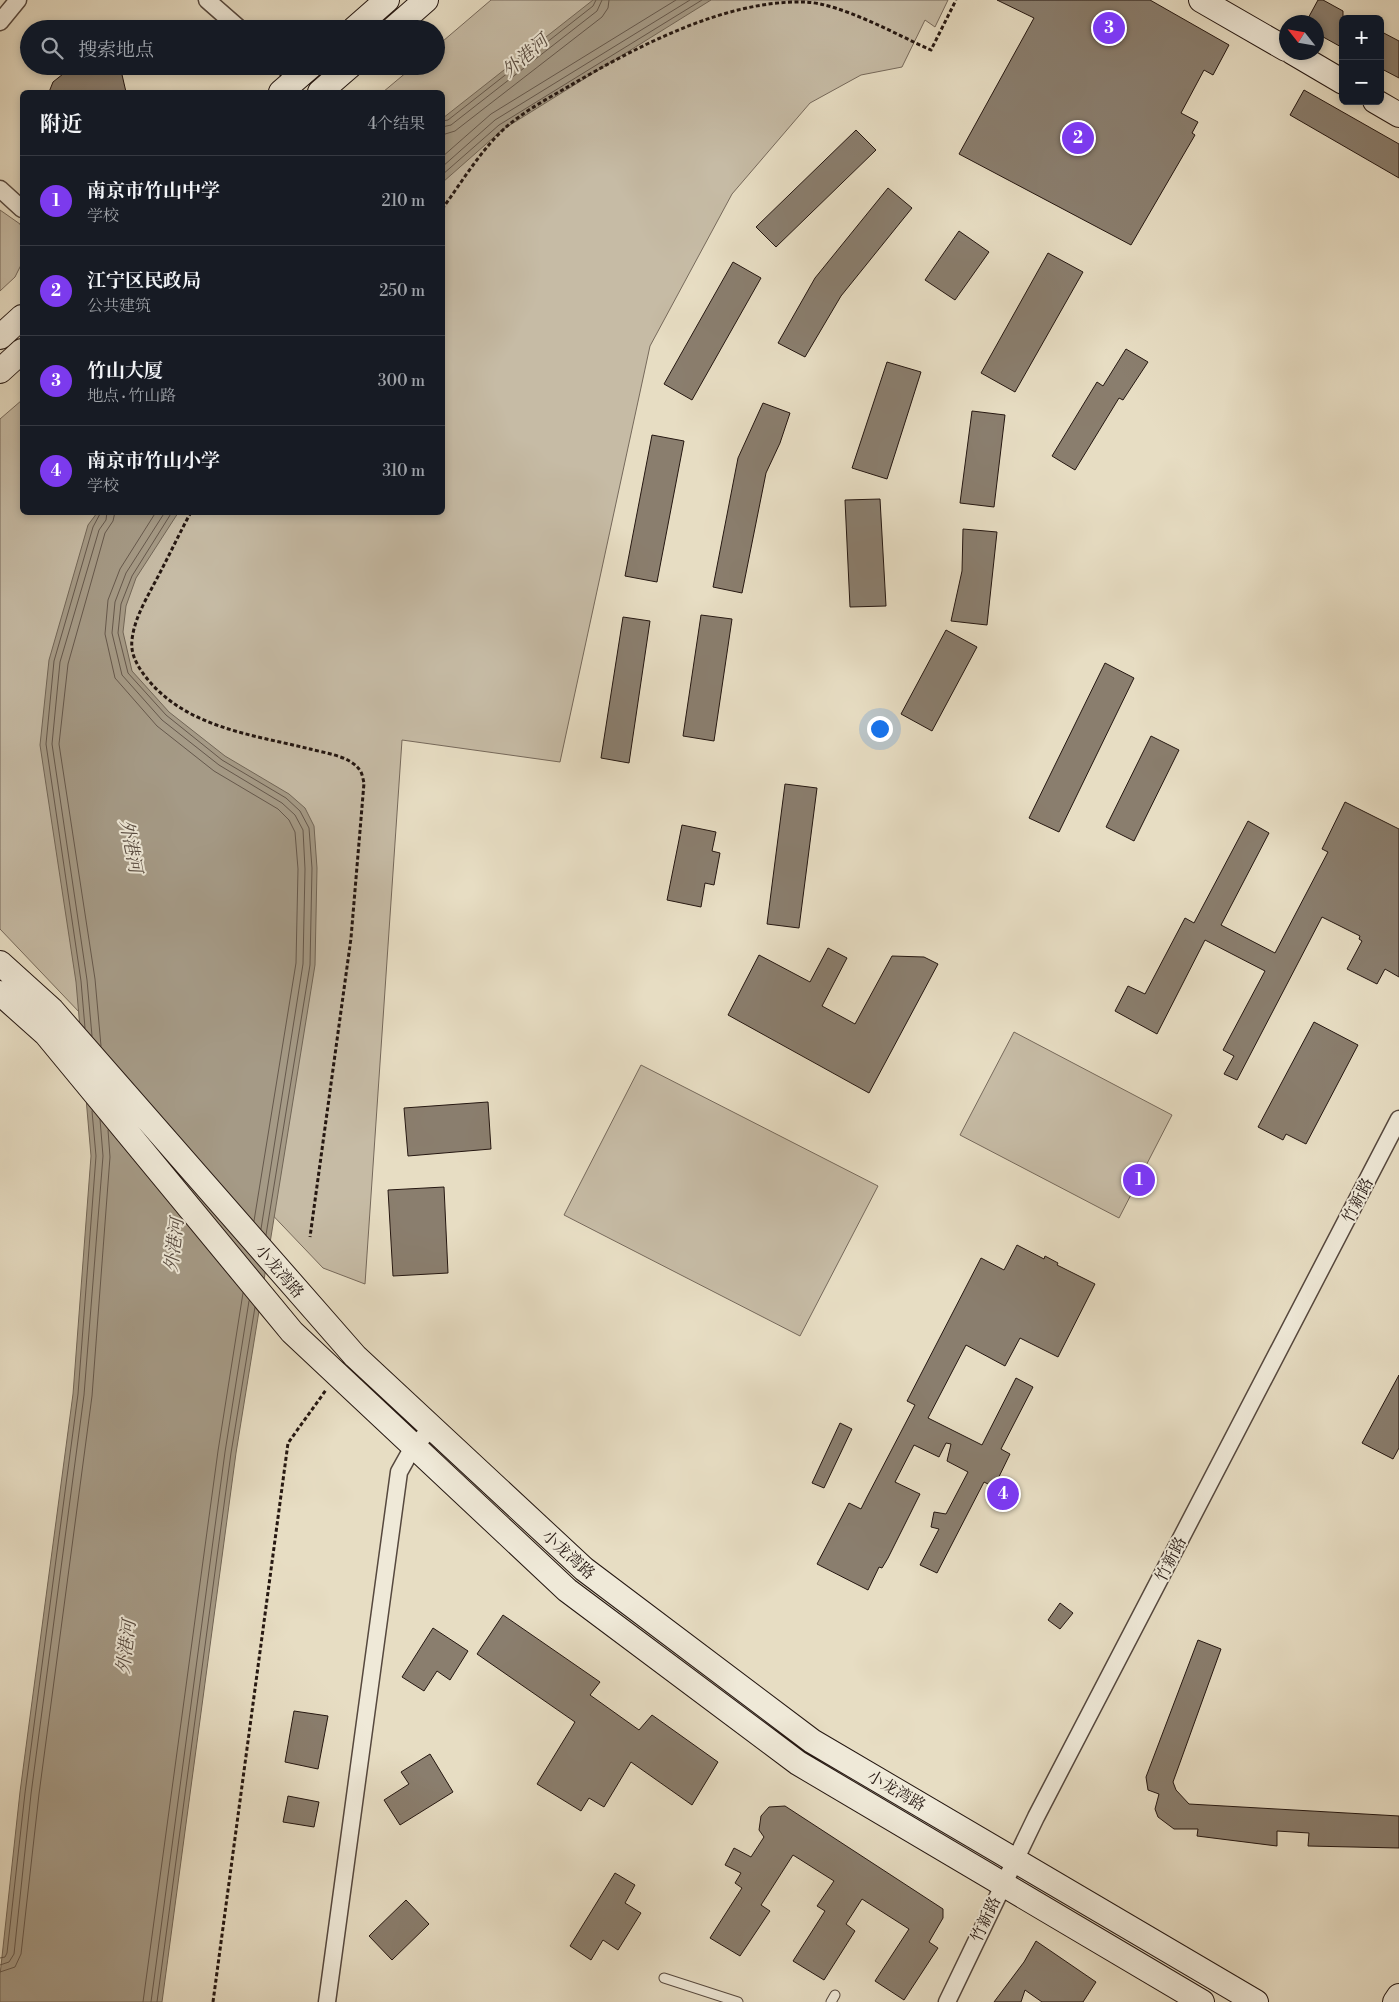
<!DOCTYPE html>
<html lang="zh">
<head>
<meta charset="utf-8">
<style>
  body { margin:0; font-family:"Libre Bodoni","Noto Serif SC",serif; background:#20242c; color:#f1f3f6 }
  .controls { position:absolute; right:15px; top:15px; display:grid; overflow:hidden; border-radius:8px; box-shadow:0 2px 8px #0003 }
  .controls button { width:45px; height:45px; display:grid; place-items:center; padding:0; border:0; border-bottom:1px solid #363941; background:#171b24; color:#f1f3f6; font:25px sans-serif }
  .compass { position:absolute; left:1279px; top:15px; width:45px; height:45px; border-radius:50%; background:#171b24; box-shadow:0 2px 8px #0003; rotate:301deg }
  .you { position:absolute; left:879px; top:728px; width:18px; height:18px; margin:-12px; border:4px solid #fff; border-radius:50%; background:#1a73e8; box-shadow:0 0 0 8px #1a73e833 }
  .badge { display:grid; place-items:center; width:32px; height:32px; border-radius:50%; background:#7c3aed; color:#fff; font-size:16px; font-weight:700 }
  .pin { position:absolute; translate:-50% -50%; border:2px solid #fff; box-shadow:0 1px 5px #0006 }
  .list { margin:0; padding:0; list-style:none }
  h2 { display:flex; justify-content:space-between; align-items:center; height:65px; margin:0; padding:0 20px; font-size:21px }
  h2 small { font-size:16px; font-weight:400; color:#9ea1a6 }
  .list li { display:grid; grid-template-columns:32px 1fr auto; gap:15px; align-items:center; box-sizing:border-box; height:90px; padding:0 20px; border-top:1px solid #363941 }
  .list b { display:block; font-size:19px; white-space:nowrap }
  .list p { margin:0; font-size:16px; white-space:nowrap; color:#9ea1a6 }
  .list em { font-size:16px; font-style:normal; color:#9ea1a6 }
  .icon { flex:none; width:28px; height:28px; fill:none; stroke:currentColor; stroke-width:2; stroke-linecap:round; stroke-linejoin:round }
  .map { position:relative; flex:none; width:1399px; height:2002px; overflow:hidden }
  .search { position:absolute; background:#171b24; box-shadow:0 2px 8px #0003; left:20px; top:20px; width:425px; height:55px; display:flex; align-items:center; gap:12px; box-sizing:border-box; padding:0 18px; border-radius:28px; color:#9ea1a6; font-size:19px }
  .panel { position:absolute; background:#171b24; box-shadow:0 2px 8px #0003; left:20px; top:90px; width:425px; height:425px; border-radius:8px }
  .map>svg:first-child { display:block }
  .green { fill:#c6bba5; stroke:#76695b }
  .water { fill:#a59a86; stroke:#726657 }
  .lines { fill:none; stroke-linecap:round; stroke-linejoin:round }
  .shore { stroke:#65584c; stroke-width:1 }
  .building { fill:#8a7e6e; stroke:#251711 }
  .service-casing { stroke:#56483e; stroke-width:11 }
  .minor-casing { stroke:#56483e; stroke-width:19 }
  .secondary-casing { stroke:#251711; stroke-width:26 }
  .path { stroke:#251711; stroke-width:3; stroke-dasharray:4 2.5; stroke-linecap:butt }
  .service { stroke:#efe9d8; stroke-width:9 }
  .minor { stroke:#efe9d8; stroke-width:16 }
  .secondary { stroke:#efe9d8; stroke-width:24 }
  .labels { text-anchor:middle; stroke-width:4; stroke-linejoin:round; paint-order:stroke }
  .street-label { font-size:16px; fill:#251711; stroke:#efe9d8 }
  .water-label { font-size:18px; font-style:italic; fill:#584b40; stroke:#efe9d8 }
</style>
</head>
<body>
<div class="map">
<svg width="1399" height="2002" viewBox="0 0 1399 2002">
  <rect width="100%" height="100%" fill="#e7ddc3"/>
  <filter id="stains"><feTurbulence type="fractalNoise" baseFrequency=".004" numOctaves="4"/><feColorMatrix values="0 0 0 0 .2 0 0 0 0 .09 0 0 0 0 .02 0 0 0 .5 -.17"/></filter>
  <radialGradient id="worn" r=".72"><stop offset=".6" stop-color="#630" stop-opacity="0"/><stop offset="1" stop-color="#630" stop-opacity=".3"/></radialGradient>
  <!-- green -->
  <path class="green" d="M491,0H948L935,27L925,20L902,67L861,75L810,103L732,194L650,346L560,762L402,740L365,1284L323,1268L0,929V419L22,400V512H442V92H383L414,66H436V47Z
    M0,210L20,224L22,230V263L15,277L0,291Z
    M1014,1032L1172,1115L1119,1218L960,1135Z
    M641,1065L878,1186L800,1336L564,1215Z"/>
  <!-- water -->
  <path class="water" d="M593,0H711L502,130L443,182V118Z
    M97,513H178L136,578L126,606L123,632L132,671L169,712L225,756L289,794L305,808L314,826L317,868L315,965L236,1453L162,2002H0V1975L20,1792L73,1394L91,1156L76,982L40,745L49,660L88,525Z"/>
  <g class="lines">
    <!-- shore -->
    <path class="shore" d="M442,121L448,120L593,6L596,0
      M442,127L451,125L597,11L602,0
      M442,135L455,131L602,17L608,8L609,0
      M442,157L491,114L676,0
      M442,167L495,120L690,0
      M442,175L499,125L702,0
      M156,512L120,569L108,600L105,634L115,678L157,726L214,771L278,809L289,820L295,832L298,869L296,963L254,1221
      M165,512L126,573L115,602L112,633L122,675L162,720L219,765L282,803L295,815L303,830L305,869L303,964L261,1229
      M172,512L132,576L121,604L118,633L128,673L166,715L222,760L286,798L300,811L309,828L312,868L310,965L266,1235
      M85,1028L81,981L46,744L54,661L93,527L101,512
      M92,1036L87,980L52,744L60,662L99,530L106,520L107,512
      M101,1046L95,979L59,744L68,664L105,533L113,521L115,512
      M0,1958L5,1957L7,1953L25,1793L78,1394L96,1156L92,1111
      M0,1965L9,1962L14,1954L31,1794L84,1395L103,1156L100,1119
      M0,1972L15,1967L21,1954L39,1794L92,1396L110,1157L108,1130
      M143,2002L218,1451L243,1293
      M151,2002L225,1452L249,1301
      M157,2002L231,1453L255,1307"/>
  </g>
  <!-- building -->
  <path class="building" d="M997,0H1150L1229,45L1213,75L1204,70L1181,113L1198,122L1192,133L1195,135L1131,245L959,154L1034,18Z
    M1318,0H1323L1343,11V48L1316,33V22H1306Z
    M1380,31L1399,41V78L1380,68Z
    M73,66H120L126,92H49L53,82Z
    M1304,90L1399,144V178L1290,115Z
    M856,130L876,150L776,247L756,227Z
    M888,188L912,208L841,296L805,357L778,343L815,278Z
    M959,231L989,252L955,300L925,280Z
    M1048,253L1083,272L1015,392L981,373Z
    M733,262L761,278L692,400L664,384Z
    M1126,349L1148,362L1123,400L1119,398L1075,470L1052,456L1097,382L1103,386Z
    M887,362L921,372L887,479L852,468Z
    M763,403L790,413L780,443L766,473L742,593L713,587L738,458Z
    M972,411L1005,415L994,507L960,503Z
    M652,435L684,441L657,582L625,576Z
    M880,499L886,606L850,607L845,500Z
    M963,529L997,532L987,625L951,621L962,571Z
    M701,615L732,619L714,741L683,736Z
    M623,617L650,621L629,763L601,758Z
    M946,630L977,647L932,731L901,714Z
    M1105,663L1134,678L1059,832L1029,818Z
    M1151,736L1179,750L1134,841L1106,827Z
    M785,784L817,788L799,928L767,924Z
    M1345,802L1399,829V977L1385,969L1377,984L1347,969L1362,941L1359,939L1360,936L1322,917L1237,1080L1224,1074L1234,1056L1223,1050L1265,971L1205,940L1157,1034L1115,1011L1128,986L1145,994L1185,918L1194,923L1248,821L1269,833L1221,925L1275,953L1328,852L1322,849Z
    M682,825L716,832L712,851L720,853L714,885L705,883L701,907L667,900Z
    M828,948L847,958L822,1006L855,1024L892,956L924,957L938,964L869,1093L728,1015L759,955L810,982Z
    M1314,1022L1358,1045L1306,1144L1286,1134L1283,1140L1258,1127Z
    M488,1102L491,1149L408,1156L404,1108Z
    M444,1187L448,1273L393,1276L388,1190Z
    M1017,1245L1044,1259L1045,1256L1058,1263L1057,1265L1095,1284L1058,1357L1020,1338L1005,1366L966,1345L928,1418L982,1445L1016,1378L1033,1387L1001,1449L1010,1454L994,1487L984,1482L937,1573L920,1565L939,1529L931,1527L934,1512L946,1514L968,1472L947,1461L951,1444L946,1443L939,1457L914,1445L895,1482L920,1494L888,1558L882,1568L879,1567L868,1590L817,1564L849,1503L861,1509L867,1497L915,1405L907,1401L981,1258L1004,1270Z
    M1399,1375V1448L1393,1459L1362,1443Z
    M840,1423L852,1429L824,1488L812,1483Z
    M1060,1603L1073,1613L1060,1629L1048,1620Z
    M503,1615L600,1682L590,1695L639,1730L652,1715L718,1762L692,1805L631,1762L604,1807L589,1798L581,1811L537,1784L575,1722L477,1654Z
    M433,1628L468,1651L450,1680L437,1671L424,1691L402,1677Z
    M1198,1640L1221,1649L1173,1782L1176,1790L1189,1804L1399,1816V1848L1308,1846L1309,1833L1277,1831V1846L1197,1836L1198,1829H1174L1158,1817L1155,1809L1159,1794L1148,1790L1146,1777Z
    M294,1711L328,1716L318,1769L285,1762Z
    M430,1754L453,1792L400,1825L384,1800L409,1784L401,1772Z
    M288,1796L319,1802L314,1827L283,1822Z
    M785,1806L943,1909V1918L929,1942L938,1948L904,2000L875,1981L909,1929L862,1899L846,1924L855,1931L824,1980L793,1961L825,1911L817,1906L834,1881L793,1855L761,1905L770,1911L740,1956L710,1938L742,1888L735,1883L741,1873L725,1865L734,1848L751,1857L764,1837L759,1830L761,1816L769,1807Z
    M615,1873L635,1885L625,1903L641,1913L618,1950L603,1940L591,1960L570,1946Z
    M406,1900L429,1924L392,1960L369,1936Z
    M1036,1941L1096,1982L1083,2002H1042L1025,1990L1021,2002H994L1024,1962Z"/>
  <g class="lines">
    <defs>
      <path id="service" d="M664,1978L738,2002
        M831,2002L835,1995"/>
      <path id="minor" d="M207,0L240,29
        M0,22L18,0
        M283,66L297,78
        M0,189L22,209
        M327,2002L399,1472L413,1447L432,1428
        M947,2002L1036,1817L1399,1119"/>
      <path id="secondary" d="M1201,0L1286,49
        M354,29L387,0
        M393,29L426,0
        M1292,52L1343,82
        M281,92L311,66
        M320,92L350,66
        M1375,101L1399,115
        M0,337L22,317
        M0,371L22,351
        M0,963L52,1010L355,1356L584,1569L812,1741L1256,2002
        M0,993L46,1034L292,1332L567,1590L798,1763L1202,2002
        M1395,2002L1399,1996"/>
    </defs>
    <!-- service casing -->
    <use href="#service" class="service-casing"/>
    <!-- minor casing -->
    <use href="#minor" class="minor-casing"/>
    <!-- secondary casing -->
    <use href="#secondary" class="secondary-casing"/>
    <!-- path -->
    <path class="path" d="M442,209C462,182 480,151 505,128C524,111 549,98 571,85C638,46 725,0 804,2C841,3 897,35 931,50L956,0
      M191,512C178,536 167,560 154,584C145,601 134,620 132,640C130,655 139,669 149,681C189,728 254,735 310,749C325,753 349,756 359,769C362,772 363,779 364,783L351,938L310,1237
      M213,2002L288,1443L326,1390"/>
    <!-- service -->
    <use href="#service" class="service"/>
    <!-- minor -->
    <use href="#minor" class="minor"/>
    <!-- secondary -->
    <use href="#secondary" class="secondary"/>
  </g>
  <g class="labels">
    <!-- street labels -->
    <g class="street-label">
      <text transform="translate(1357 1200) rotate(-63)" y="6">竹新路</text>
      <text transform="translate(280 1271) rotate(49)" y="6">小龙湾路</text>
      <text transform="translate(569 1554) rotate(42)" y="6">小龙湾路</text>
      <text transform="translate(1170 1559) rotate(-63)" y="6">竹新路</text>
      <text transform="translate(897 1790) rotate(30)" y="6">小龙湾路</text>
      <text transform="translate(985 1919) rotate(-65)" y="6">竹新路</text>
    </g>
    <!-- water labels -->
    <g class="water-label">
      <text transform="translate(525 56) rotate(-41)" y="6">外港河</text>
      <text transform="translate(131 846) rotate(79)" y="6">外港河</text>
      <text transform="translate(174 1245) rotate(-83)" y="6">外港河</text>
      <text transform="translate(126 1647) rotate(-83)" y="6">外港河</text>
    </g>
  </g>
  <rect width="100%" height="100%" filter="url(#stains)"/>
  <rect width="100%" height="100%" fill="url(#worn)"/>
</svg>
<div class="controls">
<button>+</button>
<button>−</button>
</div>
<svg class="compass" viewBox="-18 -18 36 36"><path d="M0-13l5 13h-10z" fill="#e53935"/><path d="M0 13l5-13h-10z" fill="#9ea1a6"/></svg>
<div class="you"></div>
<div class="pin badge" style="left:1139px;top:1180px">1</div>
<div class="pin badge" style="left:1078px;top:138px">2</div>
<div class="pin badge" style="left:1109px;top:28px">3</div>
<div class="pin badge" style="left:1003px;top:1494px">4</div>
<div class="search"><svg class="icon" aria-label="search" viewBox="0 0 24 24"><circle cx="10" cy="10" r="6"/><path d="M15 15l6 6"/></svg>搜索地点</div>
<section class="panel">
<h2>附近<small>4个结果</small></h2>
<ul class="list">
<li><span class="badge">1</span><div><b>南京市竹山中学</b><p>学校</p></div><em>210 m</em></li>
<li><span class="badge">2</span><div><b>江宁区民政局</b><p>公共建筑</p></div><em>250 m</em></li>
<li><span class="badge">3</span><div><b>竹山大厦</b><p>地点 · 竹山路</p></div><em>300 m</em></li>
<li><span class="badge">4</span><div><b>南京市竹山小学</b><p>学校</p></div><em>310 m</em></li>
</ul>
</section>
</div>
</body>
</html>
